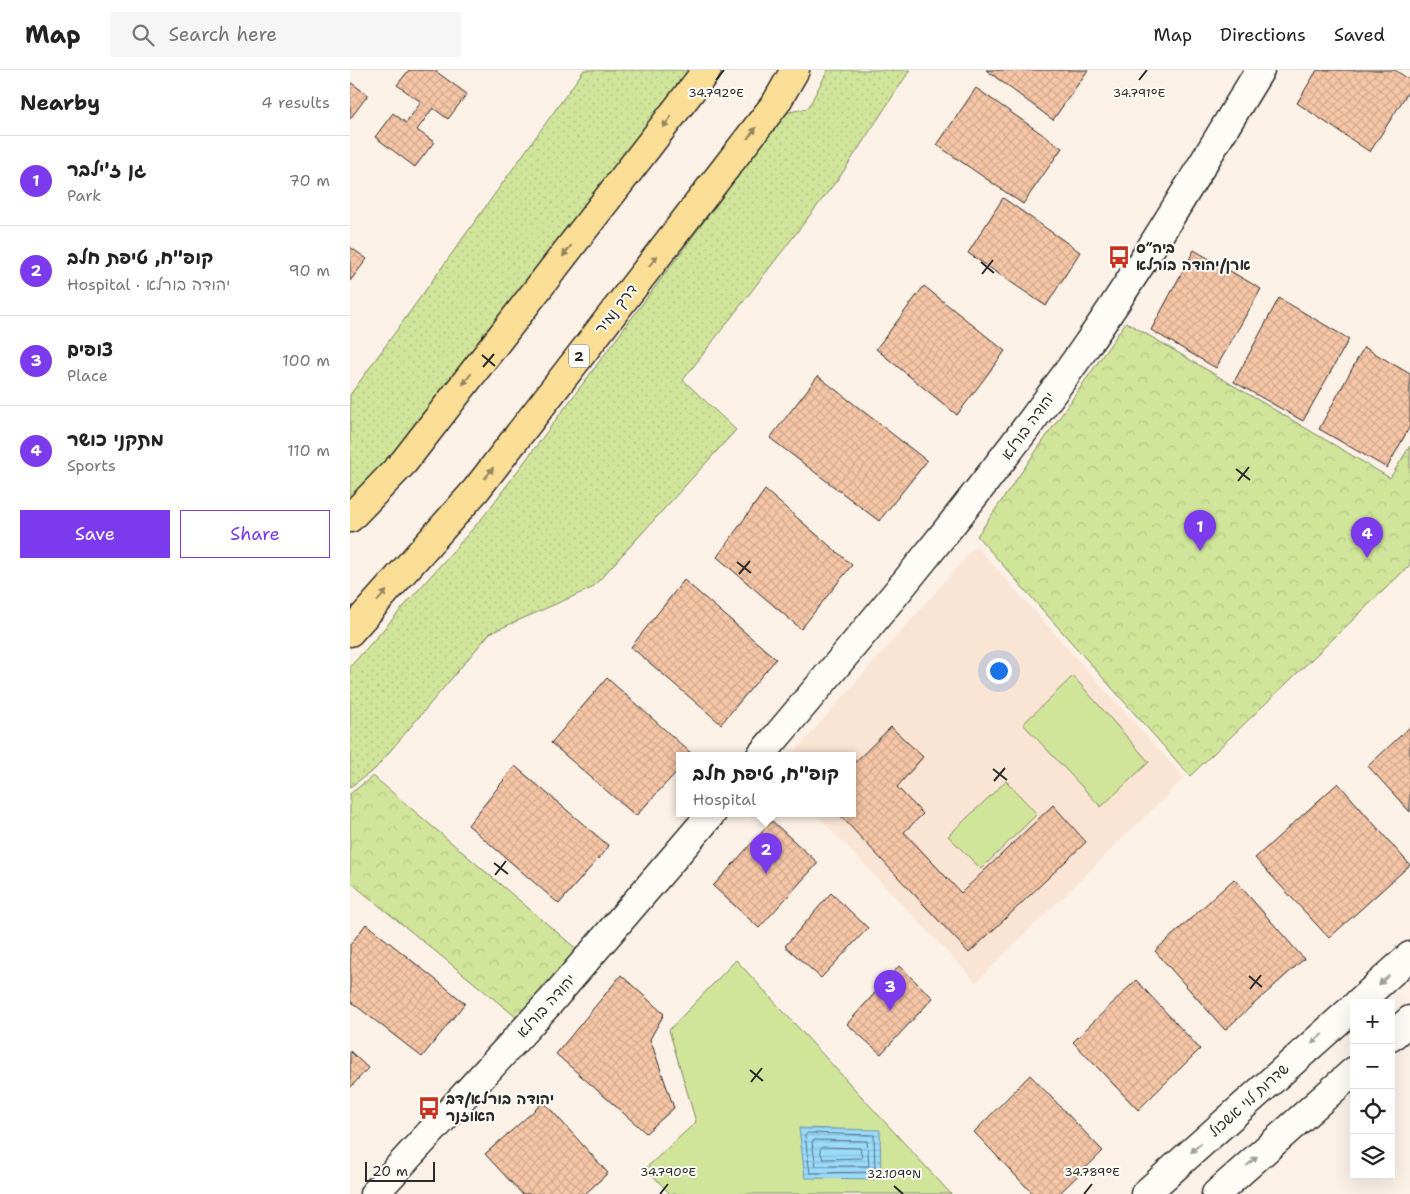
<!DOCTYPE html>
<html lang="en">
<head>
<meta charset="utf-8">
<style>
  body { margin:0; font-family:"Shantell Sans","Playpen Sans Hebrew",sans-serif; background:#f6f6f6; color:#222 }
  .controls { position:absolute; right:15px; bottom:15px; display:grid; overflow:hidden; border-radius:0px; box-shadow:0 5px 20px #0002 }
  .controls button { width:45px; height:45px; display:grid; place-items:center; padding:0; border:0; border-bottom:1px solid #e0e0e0; background:#fff; color:#222; font:25px sans-serif }
  .scale { position:absolute; left:15px; bottom:12px; width:70px; box-sizing:border-box; padding-left:5px; border:2px solid #2b2b2b; border-top:0; font-size:14px; line-height:18px; white-space:nowrap; color:#2b2b2b; -webkit-text-stroke:4px #fdfcf7; paint-order:stroke }
  .you { position:absolute; left:648px; top:600px; width:18px; height:18px; margin:-12px; border:4px solid #fff; border-radius:50%; background:#1a73e8; box-shadow:0 0 0 8px #1a73e833 }
  .badge { display:grid; place-items:center; width:32px; height:32px; border-radius:50%; background:#7c3aed; color:#fff; font-size:16px; font-weight:700 }
  .pin { position:absolute; translate:-50% -41px; filter:drop-shadow(0 1px 2px #0008) }
  .pin::after { content:''; position:absolute; top:26px; width:18px; height:15px; background:inherit; clip-path:polygon(0 0,100% 0,50% 100%) }
  .popup { position:absolute; left:326px; top:682px; width:180px; height:65px; box-sizing:border-box; display:grid; place-content:center; border-radius:0px; background:#fff; filter:drop-shadow(0 1px 4px #0005); font-size:16px; white-space:nowrap; color:#767676 }
  .popup b { font-size:19px; color:#222 }
  .popup::after { content:''; position:absolute; left:50%; top:100%; margin-left:-10px; border:10px solid transparent; border-top-color:#fff }
  .list { margin:0; padding:0; list-style:none }
  h2 { display:flex; justify-content:space-between; align-items:center; height:65px; margin:0; padding:0 20px; font-size:21px }
  h2 small { font-size:16px; font-weight:400; color:#767676 }
  .list li { display:grid; grid-template-columns:32px 1fr auto; gap:15px; align-items:center; box-sizing:border-box; height:90px; padding:0 20px; border-top:1px solid #e0e0e0 }
  .list b { display:block; font-size:19px; white-space:nowrap }
  .list p { margin:0; font-size:16px; white-space:nowrap; color:#767676 }
  .list em { font-size:16px; font-style:normal; color:#767676 }
  .actions { display:flex; gap:10px; padding:15px 20px }
  .actions a { flex:1; padding:11px 0; border:1px solid #7c3aed; border-radius:0px; text-align:center; font-size:18px; color:#7c3aed }
  .actions .main { background:#7c3aed; color:#fff }
  .icon { flex:none; width:28px; height:28px; fill:none; stroke:currentColor; stroke-width:2; stroke-linecap:round; stroke-linejoin:round }
  .map { position:relative; flex:none; width:1060px; height:1124px; overflow:hidden }
  header { display:flex; align-items:center; gap:30px; box-sizing:border-box; height:70px; padding:0 25px; background:#fff; border-bottom:1px solid #e0e0e0 }
  header strong { font-size:24px }
  nav { display:flex; gap:28px; margin-inline-start:auto; font-size:18px }
  .search { width:350px; height:45px; background:#f6f6f6; display:flex; align-items:center; gap:12px; box-sizing:border-box; padding:0 18px; border-radius:0px; color:#767676; font-size:19px }
  main { display:flex }
  aside { flex:1; background:#fff }
  .map>svg:first-child { display:block }
  .built { fill:#fae4d4 }
  .grass { fill:url(#grass-dots); stroke:#7e8862 }
  .park { fill:url(#park-crowns); stroke:#7e8862 }
  .pitch { fill:#d0e59a; stroke:#7e8862 }
  .water { fill:url(#water-rules); stroke:#6e95a8 }
  .lines { fill:none; stroke-linecap:round; stroke-linejoin:round }
  .shore { stroke:#57717f; stroke-width:1 }
  .building { fill:url(#building-cross-hatch); stroke:#2b2b2b }
  .minor-casing { stroke:#2b2b2b; stroke-width:31 }
  .highway-casing { stroke:#2b2b2b; stroke-width:31 }
  .minor { stroke:#fdfcf7; stroke-width:28 }
  .highway { stroke:#fbde96; stroke-width:28 }
  .oneway { fill:#938460 }
  .oneway2 { fill:#9e9e9b }
  .ticks { fill:none; stroke:#2b2b2b; stroke-width:2 }
  .labels { text-anchor:middle; stroke-width:4; stroke-linejoin:round; paint-order:stroke }
  .shield { fill:#fdfcf7; stroke:#6a6a68; stroke-width:1 }
  .shield-label { font-size:14px; font-weight:bold; fill:#2b2b2b }
  .poi-label { font-size:15px; font-weight:bold; fill:#2b2b2b; stroke:#fdfcf7; text-anchor:start }
  .street-label { font-size:15px; fill:#2b2b2b; stroke:#fdfcf7 }
  .ticks-label { font-size:12px; text-anchor:middle; fill:#2b2b2b; stroke:#fdfcf7; stroke-width:4; stroke-linejoin:round; paint-order:stroke }
</style>
</head>
<body>
<header>
<strong>Map</strong>
<div class="search"><svg class="icon" aria-label="search" viewBox="0 0 24 24"><circle cx="10" cy="10" r="6"/><path d="M15 15l6 6"/></svg>Search here</div>
<nav><a>Map</a><a>Directions</a><a>Saved</a></nav>
</header>
<main>
<aside>
<h2>Nearby<small>4 results</small></h2>
<ul class="list">
<li><span class="badge">1</span><div><b>גן ז'ילבר</b><p>Park</p></div><em>70 m</em></li>
<li><span class="badge">2</span><div><b>קופ&quot;ח, טיפת חלב</b><p>Hospital · יהודה בורלא</p></div><em>90 m</em></li>
<li><span class="badge">3</span><div><b>צופים</b><p>Place</p></div><em>100 m</em></li>
<li><span class="badge">4</span><div><b>מתקני כושר</b><p>Sports</p></div><em>110 m</em></li>
</ul>
<div class="actions"><a class="main">Save</a><a>Share</a></div>
</aside>
<div class="map">
<svg width="1060" height="1124" viewBox="0 0 1060 1124">
  <defs>
    <pattern id="grass-dots" width="8" height="8" patternUnits="userSpaceOnUse" patternTransform="scale(1.25)"><rect width="8" height="8" fill="#d0e59a"/><path d="M2 2h.1M6 6h.1" fill="none" stroke="#b3c585" stroke-width="1.8" stroke-linecap="round"/></pattern>
    <pattern id="park-crowns" width="20" height="18" patternUnits="userSpaceOnUse" patternTransform="scale(1.25)"><rect width="20" height="18" fill="#d0e59a"/><path d="M2 6a3 3 0 1 1 6 0M12 15a3 3 0 1 1 6 0" fill="none" stroke="#b3c585"/></pattern>
    <pattern id="water-rules" width="6" height="5" patternUnits="userSpaceOnUse" patternTransform="scale(1.25)"><rect width="6" height="5" fill="#9adbfc"/><path d="M0 2.5h6" fill="none" stroke="#85bcd8"/></pattern>
    <pattern id="building-cross-hatch" width="8" height="8" patternUnits="userSpaceOnUse" patternTransform="scale(1.25)"><rect width="8" height="8" fill="#f6c6a6"/><path d="M0 0l8 8M0 8l8-8" fill="none" stroke="#d3aa8f"/></pattern>
  </defs>
  <rect width="100%" height="100%" fill="#fcf1e7"/>
  <filter id="ink" filterUnits="userSpaceOnUse"><feTurbulence type="fractalNoise" baseFrequency=".02" numOctaves="2"/><feDisplacementMap in="SourceGraphic" scale="10" xChannelSelector="R" yChannelSelector="G"/><feConvolveMatrix kernelMatrix="1 2 1 2 8 2 1 2 1" color-interpolation-filters="sRGB"/></filter>
  <g filter="url(#ink)">
    <!-- built -->
    <path class="built" d="M626,476L834,708L626,912L465,743H502V685H442Z"/>
    <!-- grass -->
    <path class="grass" d="M234,0H343L45,380L0,428V325Z
      M478,0H560L491,105L333,310L386,360L242,518L140,563L25,699L0,717V597L134,446L435,43L458,38Z"/>
    <!-- park -->
    <path class="park" d="M776,252L1040,408L1060,376V495L840,706L627,466Z
      M23,706L230,882L171,951L0,812V724Z"/>
    <!-- pitch -->
    <path class="pitch" d="M723,606L799,692L751,737L673,654Z
      M656,711L687,744L631,799L598,766Z
      M386,890L601,1124H320L296,1098L346,1052L319,960Z"/>
    <!-- water -->
    <path class="water" d="M449,1058L530,1060L531,1109L455,1108Z"/>
    <g class="lines">
      <!-- shore -->
      <path class="shore" d="M458,1063L524,1065L525,1102L460,1103L455,1066Z
        M465,1070L517,1071L519,1096H466L462,1072Z
        M473,1077L510,1078L512,1088L473,1089L470,1080Z"/>
    </g>
    <!-- building -->
    <path class="building" d="M59,0H84L117,24L98,49L83,38L67,60L84,72L65,97L25,67L43,43L56,53L71,32L47,15Z
      M636,0H738L703,50Z
      M967,0H1045L1060,10V19L1020,82L947,33Z
      M0,12L18,25L0,49Z
      M626,18L712,78L673,134L587,75Z
      M653,128L730,182L696,236L618,183Z
      M0,177L17,189L0,211Z
      M844,180L911,219L866,298L801,260Z
      M574,216L655,281L607,345L526,279Z
      M929,228L999,269L953,351L884,312Z
      M1014,277L1060,304V356L1037,398L969,359Z
      M468,306L577,391L529,451L420,368Z
      M415,420L502,495L451,559L367,487Z
      M334,510L426,589L371,654L281,577Z
      M257,608L342,684L330,685V698L286,746L201,673Z
      M541,657L573,687L547,717L573,744L554,762L611,823L703,735L736,772L619,883L488,743H502V695Z
      M1060,657V742L1018,696Z
      M165,696L259,776L209,834L118,755Z
      M988,713L1060,795L979,868L905,788Z
      M422,751L468,793L409,858L363,816Z
      M884,809L954,889L875,960L805,881Z
      M481,823L518,858L471,908L435,876Z
      M16,854L115,933L72,987L0,931V875Z
      M549,896L583,928L531,984L497,954Z
      M271,905L314,944L300,969L324,1038L296,1063L206,984Z
      M786,910L850,979L788,1040L723,972Z
      M0,981L18,998L0,1018Z
      M680,1005L753,1081L709,1124H683L624,1062Z
      M194,1032L258,1103L235,1124H172L135,1084Z"/>
    <g class="lines">
      <defs>
        <path id="minor" d="M411,685C522,554 632,422 732,282C796,191 852,94 910,0
          M1008,933L1060,886
          M1041,967L1060,950
          M24,1124L201,931L362,743
          M795,1124L1004,937
          M866,1124L1004,1001"/>
        <path id="highway" d="M0,448L54,392L357,0
          M0,562L126,420L426,33L445,0"/>
      </defs>
      <!-- minor casing -->
      <use href="#minor" class="minor-casing"/>
      <!-- highway casing -->
      <use href="#highway" class="highway-casing"/>
      <!-- minor -->
      <use href="#minor" class="minor"/>
      <!-- highway -->
      <use href="#highway" class="highway"/>
    </g>
    <!-- one-way arrows -->
    <defs><path id="oneway-solid" d="M-6-.8H1V-3.2L6.5 0L1 3.2V.8H-6Z" transform="scale(1.25)"/></defs>
    <g class="oneway">
      <use href="#oneway-solid" transform="translate(317 52) rotate(128)"/>
      <use href="#oneway-solid" transform="translate(402 63) rotate(-52)"/>
      <use href="#oneway-solid" transform="translate(217 181) rotate(128)"/>
      <use href="#oneway-solid" transform="translate(303 191) rotate(-52)"/>
      <use href="#oneway-solid" transform="translate(117 309) rotate(128)"/>
      <use href="#oneway-solid" transform="translate(139 403) rotate(-52)"/>
      <use href="#oneway-solid" transform="translate(32 526) rotate(-49)"/>
    </g>
    <g class="oneway2">
      <use href="#oneway-solid" transform="translate(1034 910) rotate(138)"/>
      <use href="#oneway-solid" transform="translate(967 969) rotate(138)"/>
      <use href="#oneway-solid" transform="translate(846 1078) rotate(138)"/>
      <use href="#oneway-solid" transform="translate(902 1091) rotate(-42)"/>
    </g>
  </g>
  <!-- ticks -->
  <path class="ticks" d="M366,10L374,0M789,10L797,0M631,192L644,203M632,204L643,190M132,285L145,296M133,297L144,284M886,399L900,410M888,411L899,397M387,492L401,503M389,504L400,491M643,699L657,710M644,711L655,698M144,793L158,804M145,805L156,791M899,906L912,917M900,919L911,905M400,1000L413,1011M401,1012L412,998M544,1116L553,1124M310,1124L318,1114M734,1124L742,1114"/>
  <!-- icons -->
  <defs>
    <symbol id="bus-bare" viewBox="-9 -9 18 18"><path d="M-5-6H5V4H4V6H2V4H-2V6H-4V4H-5ZM-3.5-4V0h7V-4ZM-3.5 1.2v1.5H-2V1.2ZM2 1.2v1.5H3.5V1.2Z" fill="#c8321e" stroke="#fdfcf7" stroke-width="2.5" paint-order="stroke"/></symbol>
  </defs>
  <g fill-rule="evenodd">
    <use href="#bus-bare" x="753" y="171" width="32" height="32"/>
    <use href="#bus-bare" x="63" y="1022" width="32" height="32"/>
  </g>
  <g class="labels">
    <!-- shield labels -->
    <rect class="shield" x="219" y="274.5" width="20" height="23" rx="4"/>
    <g class="shield-label">
      <text x="229" y="291">2</text>
    </g>
    <!-- poi labels -->
    <g class="poi-label">
      <text x="786" y="183">ביה״ס<tspan x="786" dy="17">ארן/יהודה בורלא</tspan></text>
      <text x="96" y="1034">יהודה בורלא/דב<tspan x="96" dy="17">האוזנר</tspan></text>
    </g>
    <!-- street labels -->
    <g class="street-label">
      <text transform="translate(266 239) rotate(-52)" y="5">דרך נמיר</text>
      <text transform="translate(678 356) rotate(-54)" y="5">יהודה בורלא</text>
      <text transform="translate(196 936) rotate(-48)" y="5">יהודה בורלא</text>
      <text transform="translate(899 1030) rotate(-42)" y="5">שדרות לוי אשכול</text>
    </g>
  </g>
  <g class="ticks-label">
    <text x="366" y="27">34.792°E</text>
    <text x="789" y="27">34.791°E</text>
    <text x="318" y="1106">34.790°E</text>
    <text x="742" y="1106">34.789°E</text>
    <text x="544" y="1108">32.109°N</text>
  </g>
</svg>
<div class="controls">
<button>+</button>
<button>−</button>
<button><svg class="icon" aria-label="locate" viewBox="0 0 24 24"><circle cx="12" cy="12" r="6"/><path d="M12 2v4M12 18v4M2 12h4M18 12h4"/></svg></button>
<button><svg class="icon" aria-label="layers" viewBox="0 0 24 24"><path d="M12 4l9 5-9 5-9-5zM3 14l9 5 9-5"/></svg></button>
</div>
<div class="scale">20 m</div>
<div class="you"></div>
<div class="pin badge" style="left:850px;top:481px">1</div>
<div class="pin badge" style="left:416px;top:804px">2</div>
<div class="popup"><b>קופ&quot;ח, טיפת חלב</b>Hospital</div>
<div class="pin badge" style="left:540px;top:941px">3</div>
<div class="pin badge" style="left:1017px;top:488px">4</div>
</div>
</main>
</body>
</html>
